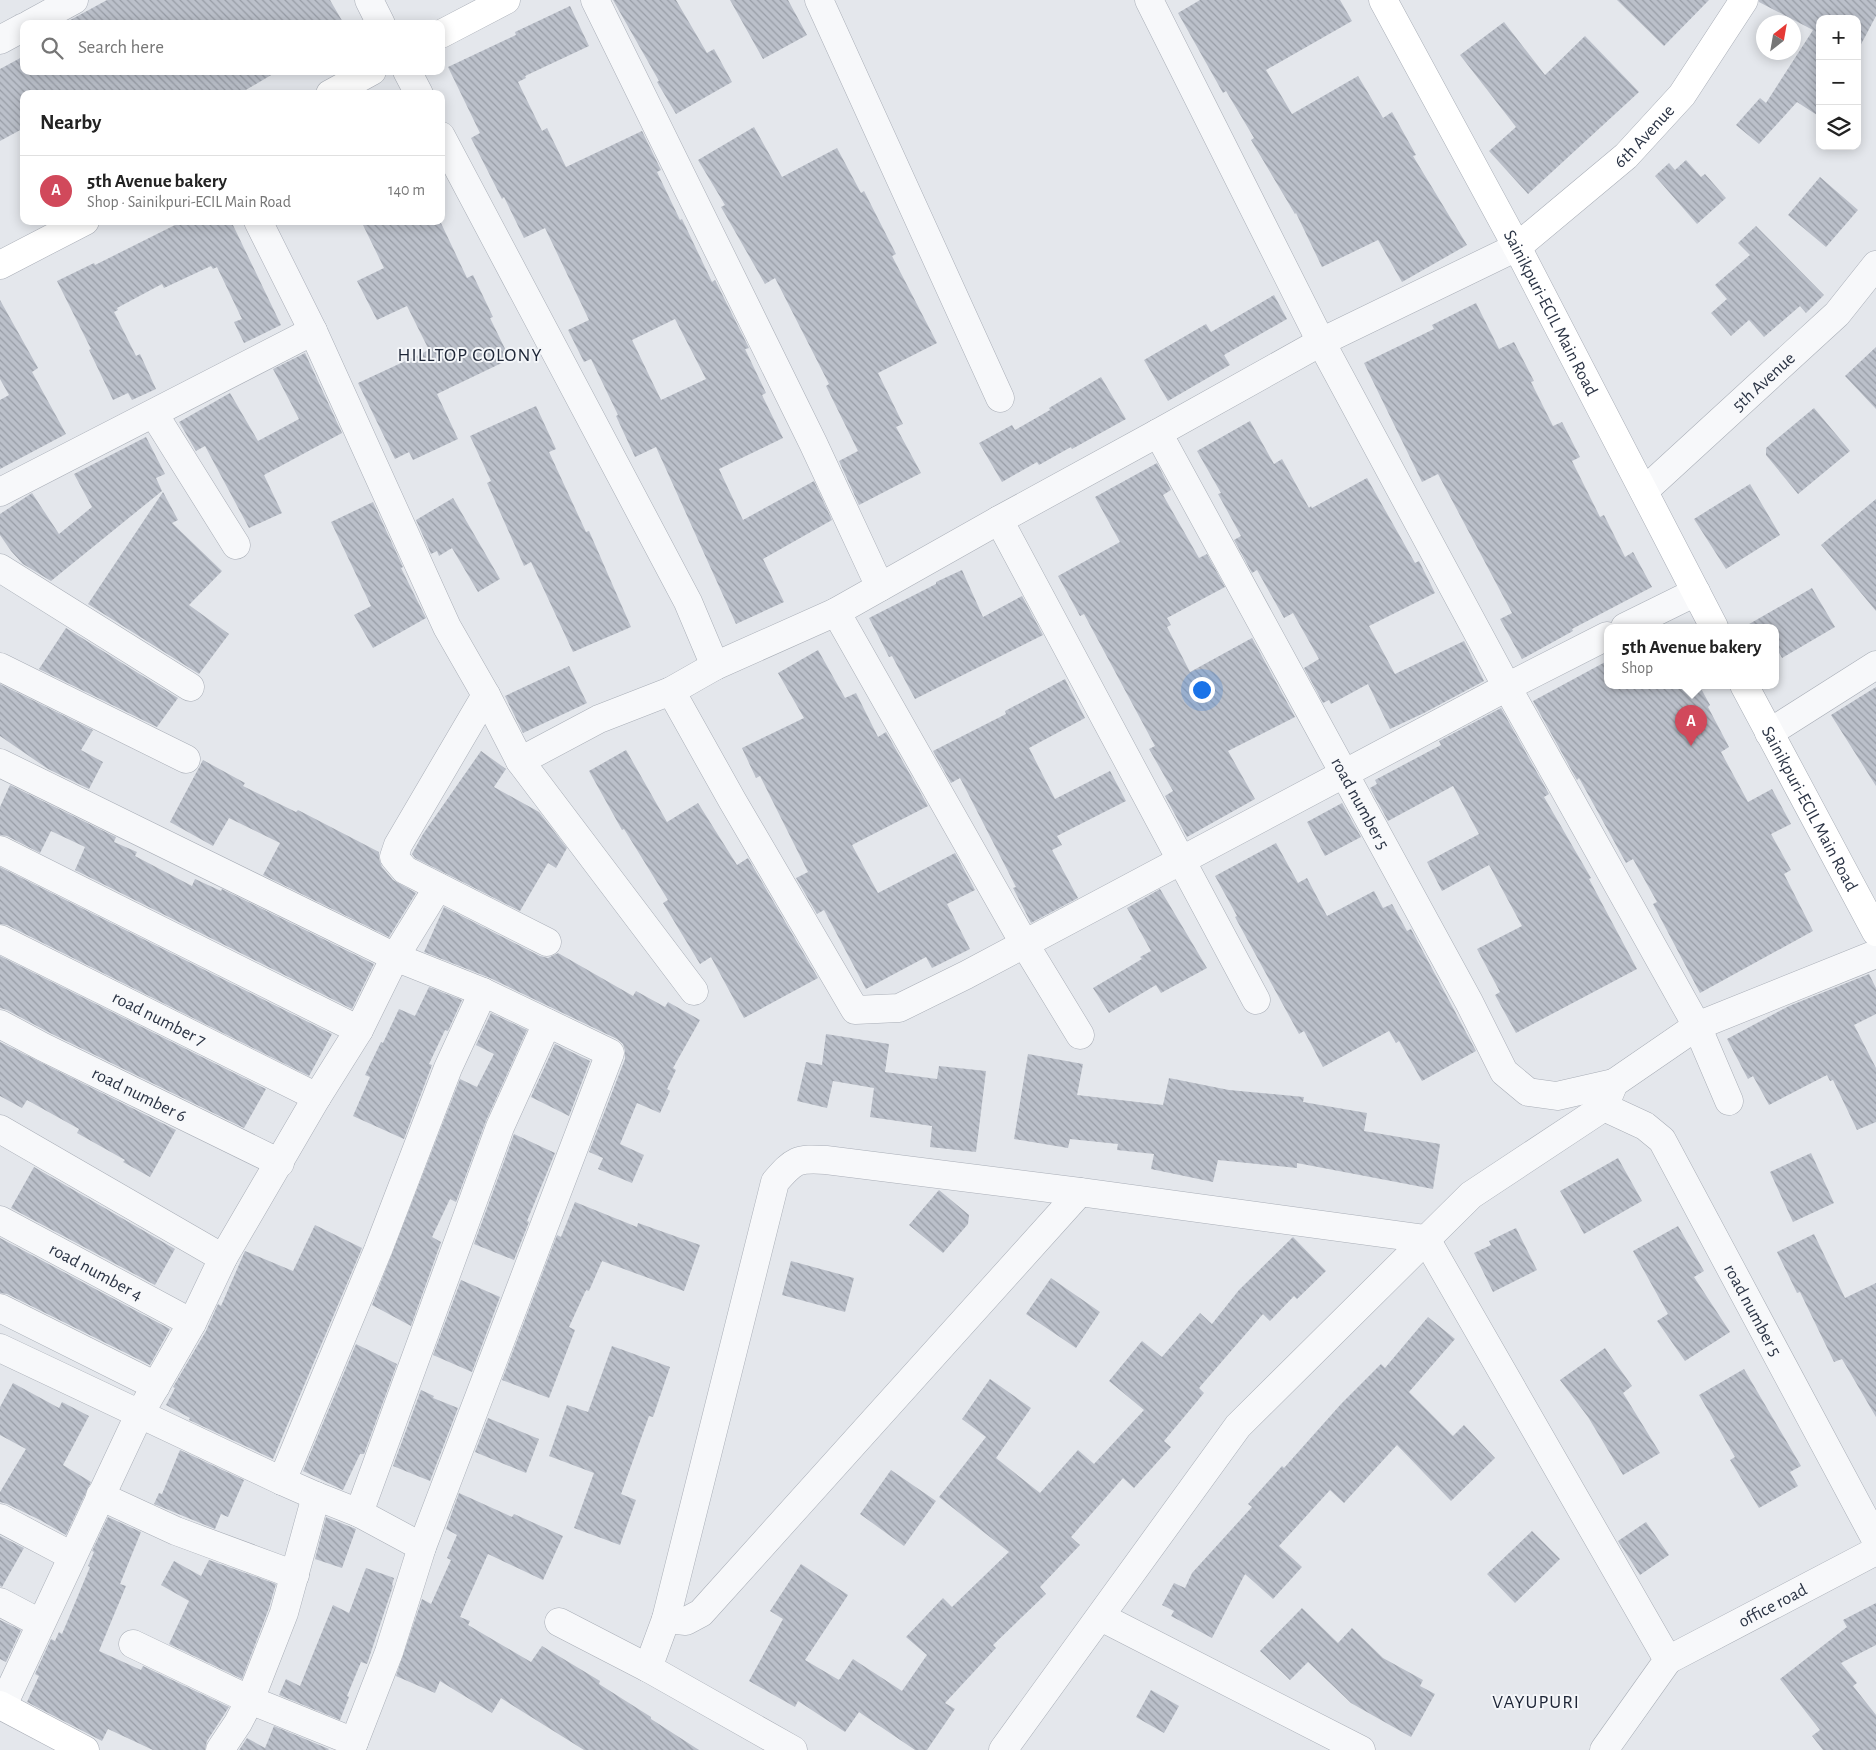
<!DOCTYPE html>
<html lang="en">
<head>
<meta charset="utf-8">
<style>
  body { margin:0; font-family:"Alegreya Sans",sans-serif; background:#f6f6f6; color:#222 }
  .controls { position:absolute; right:15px; top:15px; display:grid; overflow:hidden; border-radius:10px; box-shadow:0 2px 12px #0003 }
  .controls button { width:45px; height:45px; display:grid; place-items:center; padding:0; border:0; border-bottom:1px solid #e0e0e0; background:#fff; color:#222; font:25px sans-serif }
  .compass { position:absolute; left:1756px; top:15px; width:45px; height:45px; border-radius:50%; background:#fff; box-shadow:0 2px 12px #0003; rotate:31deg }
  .you { position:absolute; left:1201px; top:689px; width:18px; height:18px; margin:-12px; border:4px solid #fff; border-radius:50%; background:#1a73e8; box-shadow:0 0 0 8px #1a73e833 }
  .badge { display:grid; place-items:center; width:32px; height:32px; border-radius:50%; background:#d1495b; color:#fff; font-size:16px; font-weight:700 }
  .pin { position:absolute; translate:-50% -41px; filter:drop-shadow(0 1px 2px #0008) }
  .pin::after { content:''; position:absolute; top:26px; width:18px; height:15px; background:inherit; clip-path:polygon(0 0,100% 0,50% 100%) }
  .popup { position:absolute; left:1604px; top:624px; width:175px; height:65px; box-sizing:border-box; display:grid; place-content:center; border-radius:10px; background:#fff; filter:drop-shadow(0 1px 4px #0005); font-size:16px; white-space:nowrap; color:#767676 }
  .popup b { font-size:19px; color:#222 }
  .popup::after { content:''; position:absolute; left:50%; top:100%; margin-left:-10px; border:10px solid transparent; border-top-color:#fff }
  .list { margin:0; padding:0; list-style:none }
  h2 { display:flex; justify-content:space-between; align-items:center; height:65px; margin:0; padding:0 20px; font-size:21px }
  h2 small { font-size:16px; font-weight:400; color:#767676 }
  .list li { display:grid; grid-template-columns:32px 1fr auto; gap:15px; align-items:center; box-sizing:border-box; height:70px; padding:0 20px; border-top:1px solid #e0e0e0 }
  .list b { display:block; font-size:19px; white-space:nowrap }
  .list p { margin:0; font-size:16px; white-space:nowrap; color:#767676 }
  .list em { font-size:16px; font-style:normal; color:#767676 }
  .icon { flex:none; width:28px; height:28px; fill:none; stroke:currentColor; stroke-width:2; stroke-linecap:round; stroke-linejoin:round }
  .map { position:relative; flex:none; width:1876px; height:1750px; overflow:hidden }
  .search { position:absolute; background:#fff; box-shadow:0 2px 12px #0003; left:20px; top:20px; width:425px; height:55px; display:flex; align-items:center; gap:12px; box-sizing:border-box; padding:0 18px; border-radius:10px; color:#767676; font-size:19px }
  .panel { position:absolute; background:#fff; box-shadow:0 2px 12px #0003; left:20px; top:90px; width:425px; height:135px; border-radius:10px }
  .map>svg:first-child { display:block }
  .building { fill:url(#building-back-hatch); fill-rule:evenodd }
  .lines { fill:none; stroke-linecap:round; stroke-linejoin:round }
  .street-casing { stroke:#a9aeb7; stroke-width:29 }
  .secondary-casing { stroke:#a9aeb7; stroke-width:29 }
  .street { stroke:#f7f8fa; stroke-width:28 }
  .secondary { stroke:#fff; stroke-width:28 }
  .labels { text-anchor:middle; stroke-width:4; stroke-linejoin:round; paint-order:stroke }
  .street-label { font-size:18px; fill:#2b3445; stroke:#f4f6f9 }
  .neighbourhood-label { font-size:19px; letter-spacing:1px; fill:#1d2536; stroke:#f4f6f9 }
</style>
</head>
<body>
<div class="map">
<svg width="1876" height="1750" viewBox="0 0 1876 1750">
  <defs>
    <pattern id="building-back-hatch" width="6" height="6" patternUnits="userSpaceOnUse" patternTransform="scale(1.25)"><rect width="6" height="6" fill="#bbc0ca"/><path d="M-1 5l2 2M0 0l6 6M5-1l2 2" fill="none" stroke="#989da6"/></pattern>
  </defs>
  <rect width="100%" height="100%" fill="#e4e7ec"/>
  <!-- building -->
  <path class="building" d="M107,0H330L344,24H63Z
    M613,0H676L707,53L714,49L732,82L676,114L657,82L659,81Z
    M730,0H788L807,35L763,59Z
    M1200,0H1340L1352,21L1266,70L1292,114L1358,76L1383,118L1392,112L1416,155L1413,156L1467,245L1402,282L1378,240L1322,267L1296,213L1295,214L1251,140L1254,138L1226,91L1223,93L1178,13Z
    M1617,0H1709L1664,46Z
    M1759,0H1876V16L1857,52V19H1820V117L1797,102L1759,144L1736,125L1760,98L1766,103L1813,30L1759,2Z
    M570,6L589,46L525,76L526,78L518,82L542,131L547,128L566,167L642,131L661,170L657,172L680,220L682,219L712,282L715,280L749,348L745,349L766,393L762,395L783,438L719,469L743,520L814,481L832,520L763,559L784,602L736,624L656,447L635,457L616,416L618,415L591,359L584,362L568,330L589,320L545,228L524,238L504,197L502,199L471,138L480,133L448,67L516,35L515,32ZM675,319L706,379L661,400L632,340Z
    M1504,22L1545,75L1585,36L1639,92L1528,194L1489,151L1516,127L1460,55Z
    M24,56V71H278L239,94H24V128L0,141V69Z
    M754,127L782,177L837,148L861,193L864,191L896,254L892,256L937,343L878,373L903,424L896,427L921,473L859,505L839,461L858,451L826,386L829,384L775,278L765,284L721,207L725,205L698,160Z
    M1686,160L1701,177L1705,174L1726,198L1697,224L1655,176L1669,163L1675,170Z
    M1820,177L1858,210L1826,247L1788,215Z
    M183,221H231L281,325L244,343L234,322L242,319L217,267L213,269L211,266L164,288L162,284L117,308L118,310L114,312L136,356L140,354L156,389L132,400L128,393L113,400L89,350L91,349L57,281L94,263L95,265Z
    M361,221H440L467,278L473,275L493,317L490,318L510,359L437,394L458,439L413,460L409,452L395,459L358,383L429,350L407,306L377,320L357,281L384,268Z
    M1756,226L1824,295L1806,313L1800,306L1764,337L1749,320L1731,336L1711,313L1727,299L1715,285L1750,255L1738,243Z
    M1274,295L1287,319L1224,355L1230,365L1168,401L1144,360L1206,324L1211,332Z
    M0,300L38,368L32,372L66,434L0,469V400L9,395L0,379Z
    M1476,303L1499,349L1514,342L1534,381L1531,382L1553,426L1562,422L1580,457L1572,461L1600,517L1604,515L1625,557L1633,552L1652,587L1572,629L1573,631L1522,659L1500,619L1512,613L1438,474L1422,482L1364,363L1434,329L1432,325Z
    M1876,347V409L1845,376Z
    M305,353L342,433L264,475L282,513L249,528L205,446L196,451L179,422L230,393L258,441L299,419L273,369Z
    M1101,377L1126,419L1072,449L1071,447L1039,465L1037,462L1002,482L979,443L1012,425L1015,430L1050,410L1049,408Z
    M536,406L556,449L549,452L586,532L589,531L631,627L573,652L531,562L524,566L487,483L491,481L470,436Z
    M1814,408L1850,451L1798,494L1766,455V448Z
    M1250,421L1274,464L1282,459L1309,508L1311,506L1312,508L1367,478L1415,563L1419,561L1435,593L1369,626L1395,674L1464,641L1484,681L1424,713L1390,729L1368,684L1331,704L1329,700L1323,703L1304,668L1319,659L1293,613L1284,618L1257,570L1252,573L1234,540L1241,536L1218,494L1221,493L1197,451Z
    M146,437L165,474L156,478L162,491L51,581L23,564L11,551L0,535V514L32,493L59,534L92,507L74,474Z
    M1157,463L1171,490L1163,495L1199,558L1207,554L1225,587L1167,618L1171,625L1167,627L1190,672L1252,638L1295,717L1228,751L1255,799L1187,837L1165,796L1173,791L1149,749L1155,746L1084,614L1080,616L1058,576L1120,542L1095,497Z
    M1750,484L1780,535L1726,569L1694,519Z
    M163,492L178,520L172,523L222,571L189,605L229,634L199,674L88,604Z
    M453,498L500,579L478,592L452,548L439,556L437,551L431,554L416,520Z
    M1876,499V611L1821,545Z
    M373,502L403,567L401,568L426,618L373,648L354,615L371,606L331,522Z
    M962,570L983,617L1022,596L1043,635L915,699L892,656L889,657L869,618L936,584V582Z
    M1812,588L1835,627L1782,658L1775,645V627H1744Z
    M66,628L178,698L157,727L39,669Z
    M818,650L845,698L856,693L878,737L886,732L928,806L852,845L878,893L955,853L975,890L947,904L970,949L932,968L926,957L866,989L824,910L817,914L796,878L808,872L760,776L756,778L742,748L804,718L778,673Z
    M1607,661V685H1699L1710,705L1708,707L1729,747L1721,752L1748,802L1772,789L1791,824L1771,834L1791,870L1784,874L1813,931L1700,993L1653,904L1657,902L1633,859L1626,863L1579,778L1577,780L1533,701Z
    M569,666L587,703L523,733L505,696Z
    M1065,679L1085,718L1029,748L1055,799L1110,771L1126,801L1057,836L1062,845L1052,850L1078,898L1031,923L1013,888L1016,887L960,778L951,783L933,751L1006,714L1005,711Z
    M0,684L93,730L81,750L103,762L89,789L48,769L0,736Z
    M1876,687V786L1831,715Z
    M1501,708L1549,794L1544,797L1591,878L1589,879L1637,969L1516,1033L1495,995L1500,992L1477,949L1522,926L1489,865L1442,891L1427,862L1479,834L1453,786L1388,821L1370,788L1377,784L1375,780L1441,745L1439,741Z
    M626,750L667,822L698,803L737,865L748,858L818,978L744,1018L711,957L700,964L663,903L668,900L624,829L622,830L589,771Z
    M481,751L506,769L494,787L539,812L567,848L556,868L548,863L520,911L415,858L412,854L423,834Z
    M203,760L245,783L243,786L296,812L298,810L379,852V859L382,867L393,880L416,893L389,937L263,875L280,843L229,818L213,846L170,822Z
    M10,785L116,837L114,842L137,852L135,856L192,886L195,879L221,891L222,889L374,964L352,1009L75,870L85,847L51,831L40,853L7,836L0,835V807Z
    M1342,803L1361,837L1325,856L1307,822Z
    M1276,843L1298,883L1307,878L1327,916L1374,891L1383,908L1392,904L1407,931L1411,929L1476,1051L1422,1081L1399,1041L1396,1043L1389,1031L1323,1067L1304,1031L1299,1034L1235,917L1237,916L1215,876Z
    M0,867L332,1034L309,1076L7,925L0,924Z
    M1160,889L1207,968L1161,993L1156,985L1109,1013L1093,988L1142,959L1140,957L1151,951L1127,908Z
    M444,907L540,956L548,958L558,953L633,996L636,991L665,1007L668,1002L700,1020L673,1068L676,1070L667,1089L670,1091L660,1113L637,1103L620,1144L644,1155L632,1183L598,1169L603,1158L589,1152L625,1059V1051L623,1044L617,1039L490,978L424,952Z
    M0,956L266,1089L244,1128L50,1033L7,1010L0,1008Z
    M1869,974L1876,988V1014L1854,1025L1876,1068V1122L1857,1130L1833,1080L1830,1081L1827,1075L1769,1105L1753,1076L1748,1079L1727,1039L1789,1006Z
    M429,987L462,1000L448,1031L445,1030L429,1064L432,1065L404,1139L353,1116L370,1077L365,1075L381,1042L383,1043L399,1009L415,1016Z
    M491,1013L527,1030L486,1121L456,1202L450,1199L432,1237L441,1242L411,1326L372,1305L460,1079L477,1087L494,1054L476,1045Z
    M826,1034L889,1044L885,1072L937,1079L939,1066L986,1071L976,1152L930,1147L932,1126L870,1117L874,1088L833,1081L827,1108L797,1101L806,1062L822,1065Z
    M0,1042L176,1130L150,1177L123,1162L125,1160L77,1133L79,1129L27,1100L22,1108L0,1096Z
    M555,1044L590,1061L569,1116L531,1097Z
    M1028,1054L1083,1064L1077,1095L1163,1105L1169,1078L1229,1090L1304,1097L1303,1102L1367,1113L1364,1131L1440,1144L1433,1189L1297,1163V1168L1218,1160L1213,1182L1151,1169L1154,1154L1117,1150L1118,1144L1070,1139L1068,1148L1014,1139Z
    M514,1134L555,1153L527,1221L529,1222L514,1260L474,1244Z
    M1811,1153L1834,1203L1793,1222L1770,1172Z
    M1618,1158L1642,1201L1584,1234L1560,1191Z
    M34,1167L175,1249L155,1285L11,1208Z
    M939,1190L969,1215L968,1224L943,1253L909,1225Z
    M575,1202L637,1227L638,1223L700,1245L684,1291L602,1261L589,1291L586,1290L569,1327L575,1330L549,1398L502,1380L557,1235L561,1237Z
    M315,1225L362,1248L273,1459L189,1420L190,1418L166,1405L175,1388L173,1387L206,1331L218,1304L221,1306L245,1251L293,1271Z
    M1678,1226L1704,1271L1694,1277L1730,1332L1685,1361L1657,1321L1668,1314L1633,1251Z
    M1516,1228L1537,1270L1493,1292L1474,1253L1491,1245L1489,1241Z
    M1814,1234L1845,1298L1876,1283V1417L1842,1359L1834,1362L1800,1292L1797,1293L1777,1252Z
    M1293,1237L1326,1271L1297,1299L1294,1296L1270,1321L1263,1314L1199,1388L1204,1393L1164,1441L1171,1447L1134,1488L1123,1478L1071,1537L1080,1545L1040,1587L1046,1594L993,1645L996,1648L945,1703L955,1709L927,1750H915L859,1712L845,1732L798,1701L795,1707L749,1681L783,1619L770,1611L801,1564L848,1595L805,1660L839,1680L853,1659L902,1691L927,1655L906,1637L943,1598L952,1607L1009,1552L939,1497L986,1437L962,1419L990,1379L1031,1408L996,1458L1040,1493L1078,1450L1094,1464L1144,1410L1109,1381L1142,1341L1162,1357L1200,1313L1212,1324L1239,1290Z
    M0,1238L170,1329L150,1365L7,1294L0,1293Z
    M791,1261L854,1278L845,1312L782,1295Z
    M1051,1278L1100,1312L1076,1348L1026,1314Z
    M461,1280L500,1297L472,1372L433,1355Z
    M1428,1317L1455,1339L1409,1392L1453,1436L1464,1425L1495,1458L1451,1501L1397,1445L1344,1503L1330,1490L1279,1546L1302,1567L1273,1599L1245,1574L1212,1638L1171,1616L1174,1611L1162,1605L1174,1583L1185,1588L1192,1573L1252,1507L1248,1504L1282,1466L1284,1468L1341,1404L1381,1364L1385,1368Z
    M356,1344L397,1364L364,1454H360L343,1490L303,1471Z
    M612,1346L670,1367L653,1417L649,1416L621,1494L636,1500L620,1545L574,1528L594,1473L549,1456L567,1405L588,1412Z
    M1605,1348L1632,1386L1623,1393L1660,1453L1623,1475L1588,1417L1560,1380Z
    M1744,1369L1801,1466L1790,1472L1798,1486L1759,1508L1730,1460L1735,1457L1699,1395Z
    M13,1383L59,1408L62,1402L89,1416L63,1465L91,1482L66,1535L40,1520L7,1504L0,1502V1492L26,1449L0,1435V1407Z
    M421,1390L434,1396L433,1398L458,1408L430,1481L393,1466Z
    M488,1418L539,1439L526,1473L475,1452Z
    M180,1450L244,1480L228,1517L221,1514L215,1529L154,1504L159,1493L162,1494Z
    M891,1470L936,1501L904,1546L860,1514Z
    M459,1493L512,1517L514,1514L563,1536L543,1580L488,1554L460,1617L470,1621L468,1625L531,1662L542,1646L600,1681L599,1684L651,1717V1719L699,1750H584L501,1698L492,1713L440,1681L435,1693L396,1676L422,1599L431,1604L451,1560L447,1558L457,1535L446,1529Z
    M108,1517L141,1532L120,1584L126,1586L99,1651L141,1670L143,1666L229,1707L207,1741L205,1750H153L108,1729L102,1741L27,1702L39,1676L35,1674L51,1639L55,1641L59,1632L62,1634L90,1567L88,1566L94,1552L92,1551Z
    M326,1517L356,1529L342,1568L315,1559Z
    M1646,1522L1669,1555L1640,1575L1618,1541Z
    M1532,1531L1560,1559L1515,1603L1487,1574Z
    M0,1536L24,1548L2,1587L0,1586Z
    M209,1560L276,1584L269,1608L242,1679L169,1644L189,1601L161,1585L174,1561L201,1576Z
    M366,1568L394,1578L392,1585L393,1586L367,1664L361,1662L347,1696L349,1697L340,1720L279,1695L286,1679L300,1686L333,1605L349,1613Z
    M1876,1603V1645L1841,1663L1857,1683L1853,1686L1876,1715V1750H1823L1812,1736L1820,1730L1780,1679L1847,1627L1843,1620Z
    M1302,1608L1338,1643L1352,1628L1383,1658L1423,1680L1420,1686L1435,1694L1411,1737L1351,1703L1308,1662L1290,1680L1260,1651Z
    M0,1620L21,1630L6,1662L0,1659Z
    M1151,1690L1179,1706L1164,1733L1136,1717Z
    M274,1726L329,1749L328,1750H239L247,1738L265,1748Z"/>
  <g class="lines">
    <defs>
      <g id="street">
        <path d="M369,0L381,24"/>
        <path d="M595,0L813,443L880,587"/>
        <path d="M819,0L1000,398"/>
        <path d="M1149,0L1321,342L1507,687L1697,1026L1729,1101"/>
        <path d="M30,24L74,0"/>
        <path d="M0,40L24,27"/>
        <path d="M407,71L419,94"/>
        <path d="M441,136L688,602L715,666"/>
        <path d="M258,221L313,331L447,627L486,695L520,761L694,991"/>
        <path d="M154,414L236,545"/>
        <path id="s1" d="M1158,433L1469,1002L1504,1072L1528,1092L1557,1096L1614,1083"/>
        <path id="s2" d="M1644,491L1837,314L1876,265"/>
        <path d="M0,492L313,331"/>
        <path d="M999,520L1256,1000"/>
        <path d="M0,568L190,687"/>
        <path d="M836,612L1024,943L1080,1035"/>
        <path d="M1625,627L1696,592"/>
        <path d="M0,667L186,759"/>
        <path d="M671,691L732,800L855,1010L899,1008L966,975L1507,687L1607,636"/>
        <path d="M486,695L398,845L394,857L405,870L547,942"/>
        <path d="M1769,733L1876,665"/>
        <path d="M520,761L599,719L671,691L715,666L836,612L999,520L1158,433L1321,342L1517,247"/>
        <path d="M0,763L395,957L483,992L610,1053L422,1547L389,1652L351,1750"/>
        <path d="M0,850L359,1030"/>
        <path id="s3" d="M0,939L317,1097"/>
        <path id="s4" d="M0,1024L43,1047L280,1163"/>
        <path id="s5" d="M1604,1107L1645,1126L1662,1140L1876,1540"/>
        <path d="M0,1129L223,1258"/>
        <path id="s6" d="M0,1220L192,1323"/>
        <path d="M0,1308L156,1386"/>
        <path d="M0,1348L282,1481L316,1496L359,1513L422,1547"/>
        <path d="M282,1481L378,1250L448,1068L483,992"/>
        <path d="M100,1496L176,1531L295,1575"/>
        <path d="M359,1513L500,1127L547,1023"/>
        <path d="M0,1518L72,1556"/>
        <path d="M0,1602L40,1623"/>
        <path d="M1101,1617L1361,1750"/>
        <path d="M666,1619L686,1621L701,1613L1080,1192"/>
        <path d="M559,1622L648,1668L793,1750"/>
        <path d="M133,1644L250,1700L354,1742"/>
        <path id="s7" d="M1668,1660L1876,1551"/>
        <path d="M648,1668L666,1619L775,1182C794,1160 797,1158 826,1160L1080,1192L1426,1239L1668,1660L1604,1750"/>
        <path d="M3,1705L139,1415L192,1323L223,1258L317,1097L359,1030L395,957L438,887"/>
        <path d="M220,1750L238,1723L250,1700L284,1613L316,1496"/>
        <path d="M1003,1750L1238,1426L1471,1195L1604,1107L1614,1083L1697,1026L1876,954"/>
      </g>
      <g id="secondary">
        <path id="s8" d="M1383,0L1517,247L1714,627"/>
        <path d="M441,34L506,0"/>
        <path d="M330,94L372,71"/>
        <path id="s9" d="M1517,247L1626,156L1682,95L1744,0"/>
        <path d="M0,265L85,221"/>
        <path id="s10" d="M1744,685L1876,932"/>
        <path d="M0,1705L85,1750"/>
      </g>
    </defs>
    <!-- street casing -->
    <use href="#street" class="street-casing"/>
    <!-- secondary casing -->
    <use href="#secondary" class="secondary-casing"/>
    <!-- street -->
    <use href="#street" class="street"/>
    <!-- secondary -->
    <use href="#secondary" class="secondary"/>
  </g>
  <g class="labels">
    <!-- street labels -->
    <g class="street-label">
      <text dy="6" stroke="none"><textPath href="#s9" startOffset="169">6th Avenue</textPath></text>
      <text dy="6" stroke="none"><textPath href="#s8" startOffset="355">Sainikpuri-ECIL Main Road</textPath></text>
      <text dy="6" stroke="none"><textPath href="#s2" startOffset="162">5th Avenue</textPath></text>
      <text dy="6" stroke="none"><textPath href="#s1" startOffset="422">road number 5</textPath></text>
      <text dy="6" stroke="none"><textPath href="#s10" startOffset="140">Sainikpuri-ECIL Main Road</textPath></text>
      <text dy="6" stroke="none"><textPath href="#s3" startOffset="178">road number 7</textPath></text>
      <text dy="6" stroke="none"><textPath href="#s4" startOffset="156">road number 6</textPath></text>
      <text dy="6" stroke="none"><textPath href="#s6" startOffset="109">road number 4</textPath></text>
      <text dy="6" stroke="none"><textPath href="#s5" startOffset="260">road number 5</textPath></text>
      <text dy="6" stroke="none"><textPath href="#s7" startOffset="118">office road</textPath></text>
    </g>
    <!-- neighbourhood labels -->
    <g class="neighbourhood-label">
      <text x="470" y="361">HILLTOP COLONY</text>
      <text x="1536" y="1708">VAYUPURI</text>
    </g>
  </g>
</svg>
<div class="controls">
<button>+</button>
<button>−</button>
<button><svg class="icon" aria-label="layers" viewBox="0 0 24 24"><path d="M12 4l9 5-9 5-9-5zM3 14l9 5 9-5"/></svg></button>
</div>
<svg class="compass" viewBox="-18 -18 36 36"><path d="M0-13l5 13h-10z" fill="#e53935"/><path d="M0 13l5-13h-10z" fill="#767676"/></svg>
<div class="you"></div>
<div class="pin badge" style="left:1691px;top:746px">A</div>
<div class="popup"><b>5th Avenue bakery</b>Shop</div>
<div class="search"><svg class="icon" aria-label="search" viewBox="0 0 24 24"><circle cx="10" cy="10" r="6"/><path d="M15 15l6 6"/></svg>Search here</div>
<section class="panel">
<h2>Nearby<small></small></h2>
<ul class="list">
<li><span class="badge">A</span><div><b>5th Avenue bakery</b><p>Shop · Sainikpuri-ECIL Main Road</p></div><em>140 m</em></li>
</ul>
</section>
</div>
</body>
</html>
